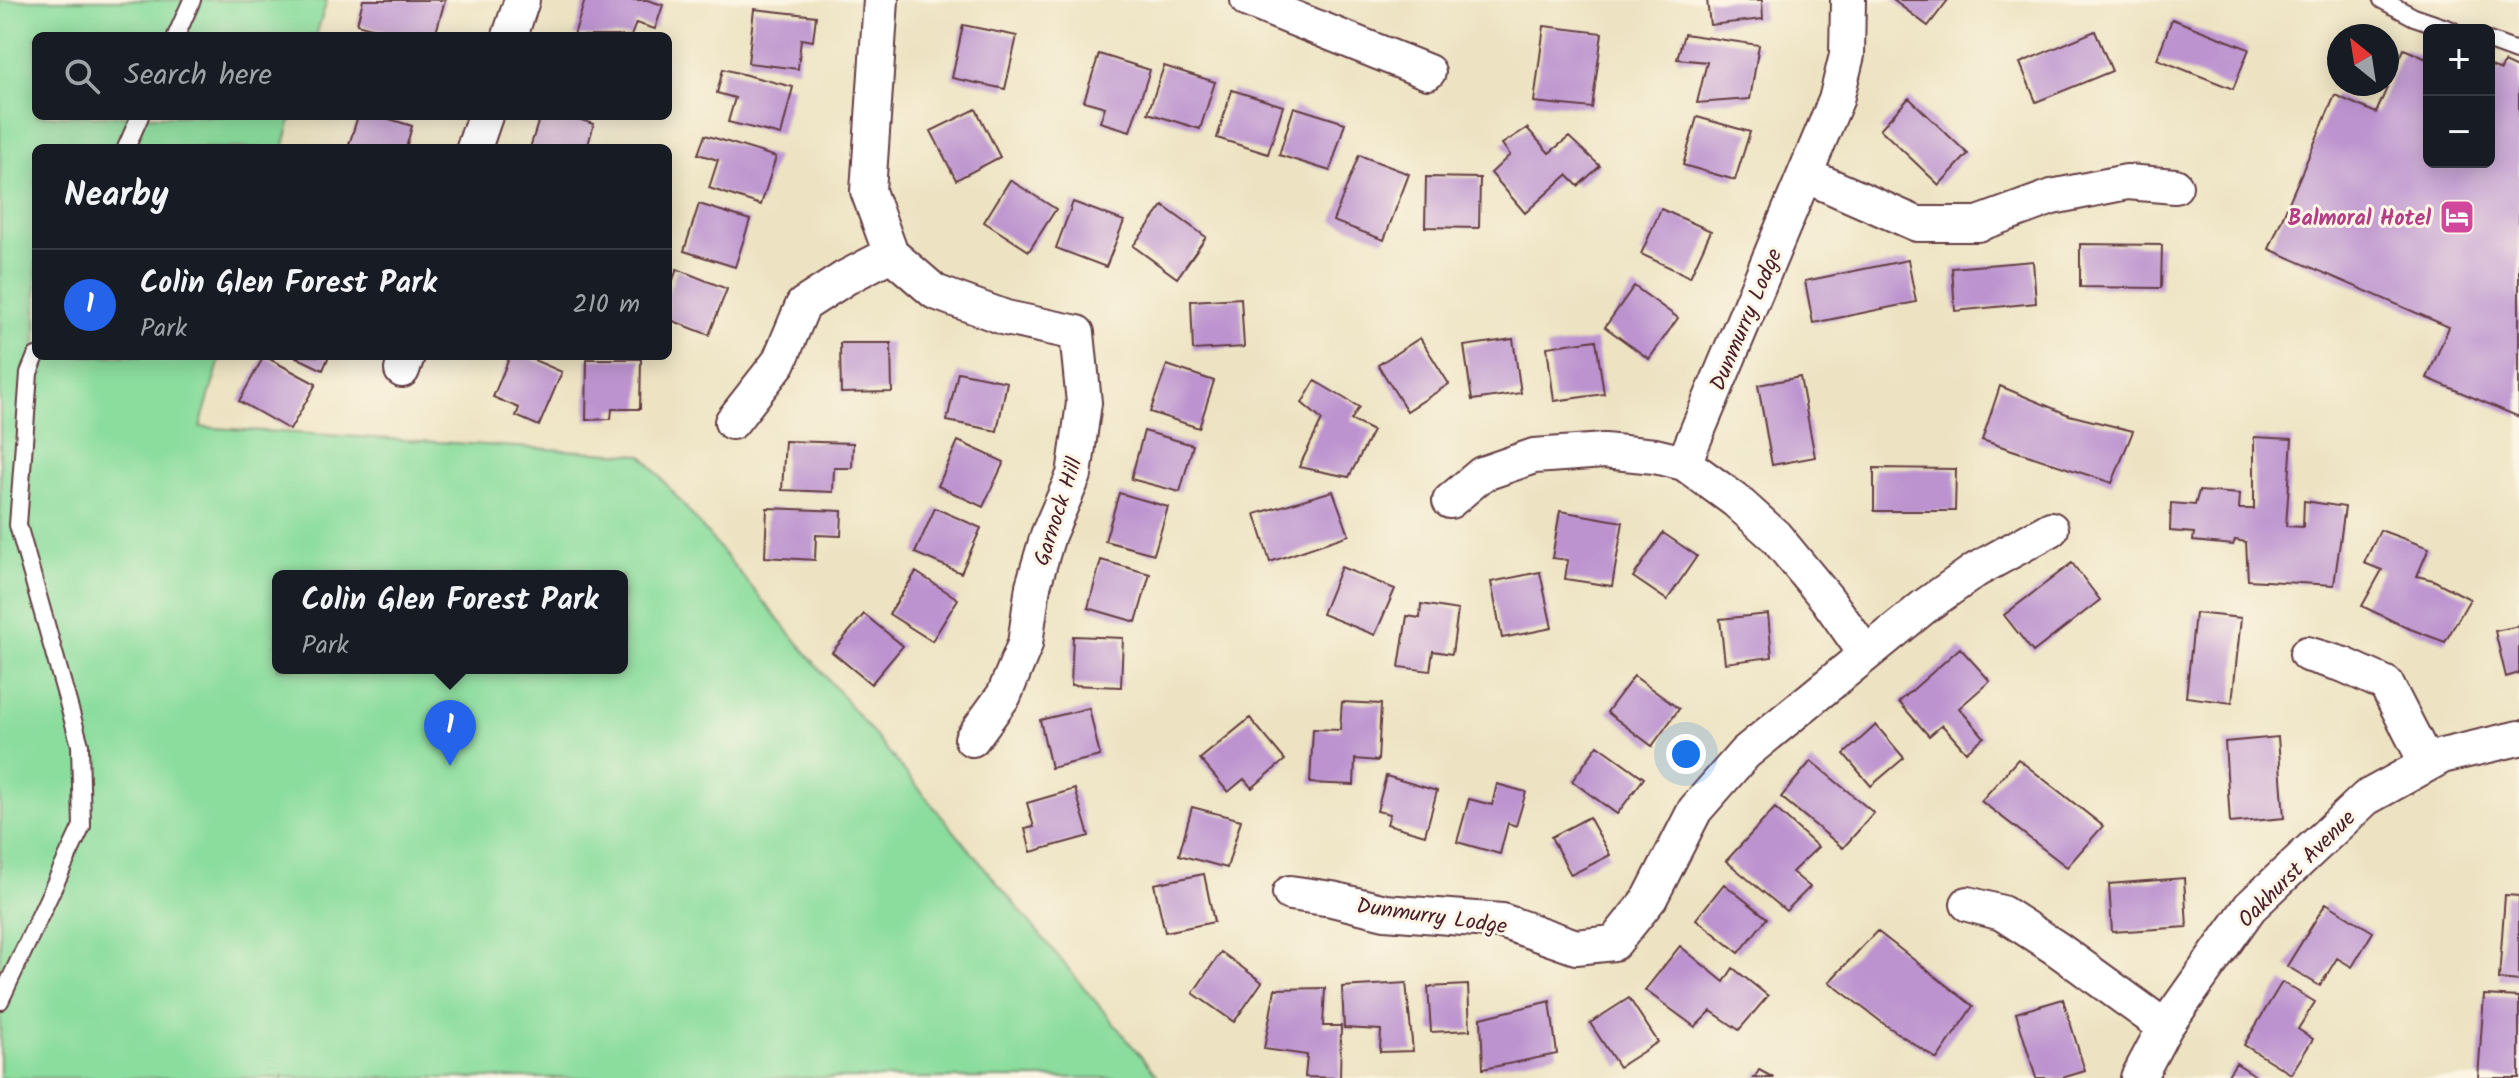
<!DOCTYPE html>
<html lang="en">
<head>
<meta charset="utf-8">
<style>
  body { margin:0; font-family:Kalam,sans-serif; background:#242831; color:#f1f3f6 }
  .controls { position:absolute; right:24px; top:24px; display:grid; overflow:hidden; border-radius:12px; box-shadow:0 4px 20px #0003 }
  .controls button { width:72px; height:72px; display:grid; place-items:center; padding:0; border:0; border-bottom:2px solid #363941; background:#171b24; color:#f1f3f6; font:40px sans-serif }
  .compass { position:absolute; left:2327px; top:24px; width:72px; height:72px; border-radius:50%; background:#171b24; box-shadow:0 4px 20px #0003; rotate:330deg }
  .you { position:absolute; left:1686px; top:754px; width:28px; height:28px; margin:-20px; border:6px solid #fff; border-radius:50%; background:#1a73e8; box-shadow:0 0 0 12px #1a73e833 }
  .badge { display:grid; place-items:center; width:52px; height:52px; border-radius:50%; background:#2563eb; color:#fff; font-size:26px; font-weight:700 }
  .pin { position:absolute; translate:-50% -66px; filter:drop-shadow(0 2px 4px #0008) }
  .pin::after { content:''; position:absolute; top:42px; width:28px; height:24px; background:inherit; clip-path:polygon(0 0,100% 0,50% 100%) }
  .popup { position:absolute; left:272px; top:570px; width:356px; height:104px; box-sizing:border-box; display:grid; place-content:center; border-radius:12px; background:#171b24; filter:drop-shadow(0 2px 6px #0005); font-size:26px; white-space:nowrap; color:#9ea1a6 }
  .popup b { font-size:30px; color:#f1f3f6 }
  .popup::after { content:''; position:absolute; left:50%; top:100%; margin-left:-16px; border:16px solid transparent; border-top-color:#171b24 }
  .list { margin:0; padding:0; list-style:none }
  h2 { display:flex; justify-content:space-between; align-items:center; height:104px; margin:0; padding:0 32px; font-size:34px }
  h2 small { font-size:26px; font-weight:400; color:#9ea1a6 }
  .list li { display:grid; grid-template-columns:52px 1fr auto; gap:24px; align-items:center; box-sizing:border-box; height:112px; padding:0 32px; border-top:2px solid #363941 }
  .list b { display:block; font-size:30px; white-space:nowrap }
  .list p { margin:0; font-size:26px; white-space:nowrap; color:#9ea1a6 }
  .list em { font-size:26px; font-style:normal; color:#9ea1a6 }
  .icon { flex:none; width:44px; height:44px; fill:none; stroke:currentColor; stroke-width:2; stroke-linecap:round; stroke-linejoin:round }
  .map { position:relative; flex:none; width:2519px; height:1078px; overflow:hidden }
  .search { position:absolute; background:#171b24; box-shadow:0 4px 20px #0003; left:32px; top:32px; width:640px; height:88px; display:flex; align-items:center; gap:20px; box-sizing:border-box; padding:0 28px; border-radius:12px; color:#9ea1a6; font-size:30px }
  .panel { position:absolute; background:#171b24; box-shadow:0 4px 20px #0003; left:32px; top:144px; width:640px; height:216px; border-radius:12px }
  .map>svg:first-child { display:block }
  .green { fill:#8bdd9e; stroke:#6a7e64; stroke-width:2; fill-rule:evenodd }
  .building { fill:#bc93cf }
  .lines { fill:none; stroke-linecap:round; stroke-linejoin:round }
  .service-casing { stroke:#623c42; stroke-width:20 }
  .minor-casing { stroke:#623c42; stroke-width:38 }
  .service { stroke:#fff; stroke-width:16 }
  .minor { stroke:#fff; stroke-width:34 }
  .labels { text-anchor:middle; stroke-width:6; stroke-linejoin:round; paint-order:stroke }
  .hotel-label { font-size:22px; font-weight:bold; fill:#b23c85; stroke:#fcf5e5; text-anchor:end }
  .street-label { font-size:22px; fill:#4a1f2b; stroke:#fcf5e5 }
</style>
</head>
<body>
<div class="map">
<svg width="2519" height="1078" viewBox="0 0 2519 1078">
  <rect width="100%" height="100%" fill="#fcf5e5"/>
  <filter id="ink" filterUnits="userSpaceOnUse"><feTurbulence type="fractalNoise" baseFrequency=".0125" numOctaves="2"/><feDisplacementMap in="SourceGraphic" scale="16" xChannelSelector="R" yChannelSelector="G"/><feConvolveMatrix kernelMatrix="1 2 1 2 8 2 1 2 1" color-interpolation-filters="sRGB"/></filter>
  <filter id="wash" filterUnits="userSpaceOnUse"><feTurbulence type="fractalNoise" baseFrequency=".006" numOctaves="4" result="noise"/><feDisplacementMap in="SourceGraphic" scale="32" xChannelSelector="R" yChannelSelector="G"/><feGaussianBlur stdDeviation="1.8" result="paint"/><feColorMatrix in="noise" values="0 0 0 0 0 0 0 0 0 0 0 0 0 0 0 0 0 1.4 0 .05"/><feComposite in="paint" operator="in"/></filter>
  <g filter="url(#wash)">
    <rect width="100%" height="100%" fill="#ede3c2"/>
    <!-- green -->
    <path class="green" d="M0,0H327L316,36H36V116H292L283,148H36V356H221L200,427L642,455L1159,1078H0ZM278,576H622V668H278Z"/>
    <g id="blocks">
      <!-- building -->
      <path class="building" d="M363,0H445L435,36H400L357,24Z
        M585,0H647L663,5L655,29L636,23L631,36H579L574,35Z
        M1707,0H1762L1763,19L1710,25Z
        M1893,0H1948L1928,26Z
        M754,9L816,16L813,41L801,39L798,69L748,63Z
        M2172,19L2249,49L2233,89L2157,59Z
        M963,25L1017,36L1005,89L952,78Z
        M1544,26L1602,33L1592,108L1534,102Z
        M2095,31L2112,71L2036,102L2020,63Z
        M1684,34L1759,45L1750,99L1697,103L1707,62L1677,59Z
        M2404,49L2429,60V162H2489V65L2501,70L2504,62L2519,69V417L2427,378L2449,327L2269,249L2335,95L2376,113Z
        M1099,54L1150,70L1130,131L1100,122L1105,107L1084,101Z
        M1164,66L1215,82L1200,129L1148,113Z
        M723,69L793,87L781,135L728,122L735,98L717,93Z
        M1232,90L1283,106L1268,154L1217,138Z
        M1909,98L1968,154L1939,185L1880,129Z
        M1294,107L1345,123L1330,171L1279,155Z
        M976,109L1000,157L956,180L931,131Z
        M358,116H380L412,126L406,148H348Z
        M540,116H568L594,124L587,148H530Z
        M1697,117L1750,132L1735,180L1683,165Z
        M1527,128L1549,153L1569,137L1600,166L1578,186L1567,175L1525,213L1491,173L1510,155L1502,144Z
        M705,135L776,157L761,205L709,188L718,160L698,154Z
        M1359,155L1409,174L1384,240L1333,221Z
        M1426,177L1480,178L1479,228L1425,227Z
        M1010,180L1056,209L1029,251L984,222Z
        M1073,202L1124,221L1106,267L1056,248Z
        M699,204L750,220L735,267L684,251Z
        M1163,206L1206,237L1177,278L1133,246Z
        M1661,209L1711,231L1690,277L1641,254Z
        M2080,244L2162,245L2161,288L2080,287Z
        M1908,260L1916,302L1813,323L1805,281Z
        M2033,261L2036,303L1955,311L1952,268Z
        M677,269L727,289L709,335L668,319V293Z
        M1634,286L1678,318L1649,359L1605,327Z
        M1241,298L1244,347L1193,350L1191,301Z
        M1420,338L1449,384L1407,411L1378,365Z
        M1513,339L1521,393L1472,400L1464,346Z
        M1596,340L1604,394L1554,401L1547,347Z
        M840,343H891L892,392L841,393Z
        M264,356L316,384L290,430L239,401Z
        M294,356H329L323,370Z
        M510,356H525L562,372L539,426L516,416L519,408L493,397Z
        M587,359H641L640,409H612L611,419L586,420Z
        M1167,365L1214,381L1199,428L1150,412Z
        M958,372L1007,382L997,431L947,421Z
        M1800,377L1815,457L1772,465L1758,385Z
        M1315,381L1359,407L1351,420L1373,431L1349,477L1299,467L1322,420L1302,403Z
        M2000,386L2069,415L2133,431L2112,483L1982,440Z
        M1144,431L1193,445L1180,492L1131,479Z
        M2254,437L2292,439L2286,526L2303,527L2304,501L2345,507L2334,585L2248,580L2246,542L2235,540L2233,545L2193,541L2194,533L2170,531L2171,503L2195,505L2199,491L2240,494L2239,509H2254Z
        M785,441L853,443L852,468H834L833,492L782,490Z
        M958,441L1004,462L983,507L938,486Z
        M1874,468L1956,469L1955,511H1874Z
        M1333,491L1349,535L1270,562L1255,514Z
        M1119,493L1168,507L1154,554L1105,541Z
        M767,508L842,511L841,536L816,535L815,560L765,557Z
        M935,508L981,528L961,573L915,553Z
        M1560,511L1623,522L1612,586L1565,579L1568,560L1552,558Z
        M2380,530L2429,548L2417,576L2433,580L2470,599L2445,642L2405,627L2362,606L2382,570L2364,563Z
        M1663,533L1697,556L1667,600L1633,577Z
        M1101,560L1150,574L1136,622L1088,608Z
        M2072,563L2100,600L2033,652L2004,615Z
        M1341,567L1395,589L1375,635L1322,614Z
        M916,572L958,599L932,641L889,614Z
        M1540,572L1552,628L1502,638L1491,582Z
        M1421,604L1458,610L1452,654L1433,651L1430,671L1399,667L1407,616L1420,618Z
        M2195,613L2241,618L2232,703L2186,697Z
        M864,614L903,646L871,684L832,652Z
        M1768,614L1772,657L1725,663L1720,619Z
        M2519,626V673L2506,677L2495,631Z
        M1073,636L1123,638L1121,687L1071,685Z
        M1960,648L1990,681L1959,708L1984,737L1966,752L1942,725L1929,736L1899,702Z
        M1634,676L1679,709L1652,746L1607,712Z
        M1342,702L1381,704L1378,761L1355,759L1354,785L1310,783L1313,729L1340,730Z
        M1089,708L1100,756L1051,768L1040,720Z
        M1250,718L1285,760L1252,788L1244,779L1228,792L1200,759Z
        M1876,725L1904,758L1871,786L1844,754Z
        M2278,737L2284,818L2230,823L2225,742Z
        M1598,745L1644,778L1617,814L1572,781Z
        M2018,759L2103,826L2067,867L1981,801Z
        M1811,761L1874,813L1843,848L1781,797Z
        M1386,776L1437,791L1425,835L1387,824L1390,814L1377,811Z
        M1497,784L1526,792L1516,826L1508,823L1500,854L1457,842L1469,799L1492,805Z
        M1075,789L1089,836L1031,852L1025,829L1034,827L1027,803Z
        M1192,807L1241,820L1227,868L1179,855Z
        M1775,808L1818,847L1792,872L1810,887L1786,911L1726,861Z
        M1589,817L1610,855L1571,875L1551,837Z
        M1204,874L1214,922L1165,932L1154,884Z
        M2184,878L2187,927L2112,932L2109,884Z
        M1724,884L1767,918L1739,953L1696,919Z
        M2505,895L2519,896V981L2499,979Z
        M2326,903L2373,932L2352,967L2337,958L2320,986L2287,966Z
        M1877,931L1973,1006L1937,1059L1884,1024L1829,982Z
        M1680,946L1724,982L1733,968L1768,996L1739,1030L1711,1011L1695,1027L1645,990Z
        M1221,952L1262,982L1234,1022L1193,993Z
        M2282,982L2315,1002L2298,1029L2313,1039L2291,1074L2244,1045Z
        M1406,983L1413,1051L1380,1052L1381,1030L1344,1028L1342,987Z
        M1468,985L1470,1030L1431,1032L1428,987Z
        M1325,988L1323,1026H1341L1340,1078L1305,1077L1307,1055L1264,1049L1275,989Z
        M2484,995L2519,997V1078H2478Z
        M1629,998L1658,1042L1619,1067L1590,1023Z
        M2063,999L2085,1071L2062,1078H2036L2016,1013Z
        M1550,1001L1557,1054L1483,1069L1481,1018Z
        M2236,1063L2259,1078H2226Z
        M1759,1070L1774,1078H1754Z"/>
    </g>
  </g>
  <g filter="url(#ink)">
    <use href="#blocks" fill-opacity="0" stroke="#623c42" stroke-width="2"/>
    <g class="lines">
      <defs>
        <path id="service" d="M2382,0L2414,17L2452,30
          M176,36L192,0
          M2489,41L2519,52
          M126,148L140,116
          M0,1001L82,826L80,745L18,525L29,373L36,356"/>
        <path id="minor" d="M881,0L868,191L891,254L935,292L1006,318L1077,333L1084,403L1074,475L1048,535L1033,586L1025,644L1004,695L972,739
          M1248,0L1428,72
          M510,36L522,0
          M474,148L485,116
          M1805,175L1917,224H1978L2052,197L2127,182L2175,186
          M402,370L407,356
          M732,422L779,362L803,305L845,278L891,254
          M1684,463L1836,100L1847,55L1848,0
          M1450,501L1482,474L1534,456L1604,451L1655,456L1684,463L1735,500L1775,536L1827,599L1866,654
          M2307,654L2344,665L2386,684L2427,764
          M1290,893L1332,899L1385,912L1502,921L1576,947L1614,943L1650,898L1695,810L1745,753L1925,606L1976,570L2051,529
          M1968,904L2002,913L2056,948L2165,1027
          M2138,1078L2165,1027L2250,907L2366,798L2442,756L2519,738"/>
      </defs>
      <!-- service casing -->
      <use href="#service" class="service-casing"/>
      <!-- minor casing -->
      <use href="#minor" class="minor-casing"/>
      <!-- service -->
      <use href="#service" class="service"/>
      <!-- minor -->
      <use href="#minor" class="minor"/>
    </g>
  </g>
  <!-- icons -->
  <defs>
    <symbol id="hotel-square" viewBox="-11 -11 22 22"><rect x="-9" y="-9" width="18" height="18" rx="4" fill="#d1479c" stroke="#fcf5e5"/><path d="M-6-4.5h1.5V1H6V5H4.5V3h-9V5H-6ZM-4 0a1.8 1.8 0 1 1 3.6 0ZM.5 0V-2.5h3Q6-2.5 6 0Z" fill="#fff"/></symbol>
  </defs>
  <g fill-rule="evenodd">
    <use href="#hotel-square" x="2437" y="197" width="40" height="40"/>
  </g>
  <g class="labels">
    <!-- hotel labels -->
    <g class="hotel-label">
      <text x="2431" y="225">Balmoral Hotel</text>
    </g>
    <!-- street labels -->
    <g class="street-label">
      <text transform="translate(1745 319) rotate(-67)" y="8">Dunmurry Lodge</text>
      <text transform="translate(1057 511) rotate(-72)" y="8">Garnock Hill</text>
      <text transform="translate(2296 868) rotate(-45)" y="8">Oakhurst Avenue</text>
      <text transform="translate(1432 915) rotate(8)" y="8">Dunmurry Lodge</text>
    </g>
  </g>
</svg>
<div class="controls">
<button>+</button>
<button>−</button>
</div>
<svg class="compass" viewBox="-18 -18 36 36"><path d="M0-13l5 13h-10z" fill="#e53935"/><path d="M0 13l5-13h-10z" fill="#9ea1a6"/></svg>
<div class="you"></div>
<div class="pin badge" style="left:450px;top:766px">1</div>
<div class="popup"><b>Colin Glen Forest Park</b>Park</div>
<div class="search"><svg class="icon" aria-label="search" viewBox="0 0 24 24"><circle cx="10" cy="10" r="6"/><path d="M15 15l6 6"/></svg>Search here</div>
<section class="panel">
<h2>Nearby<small></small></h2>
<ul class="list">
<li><span class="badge">1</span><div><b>Colin Glen Forest Park</b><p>Park</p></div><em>210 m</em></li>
</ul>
</section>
</div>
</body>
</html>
